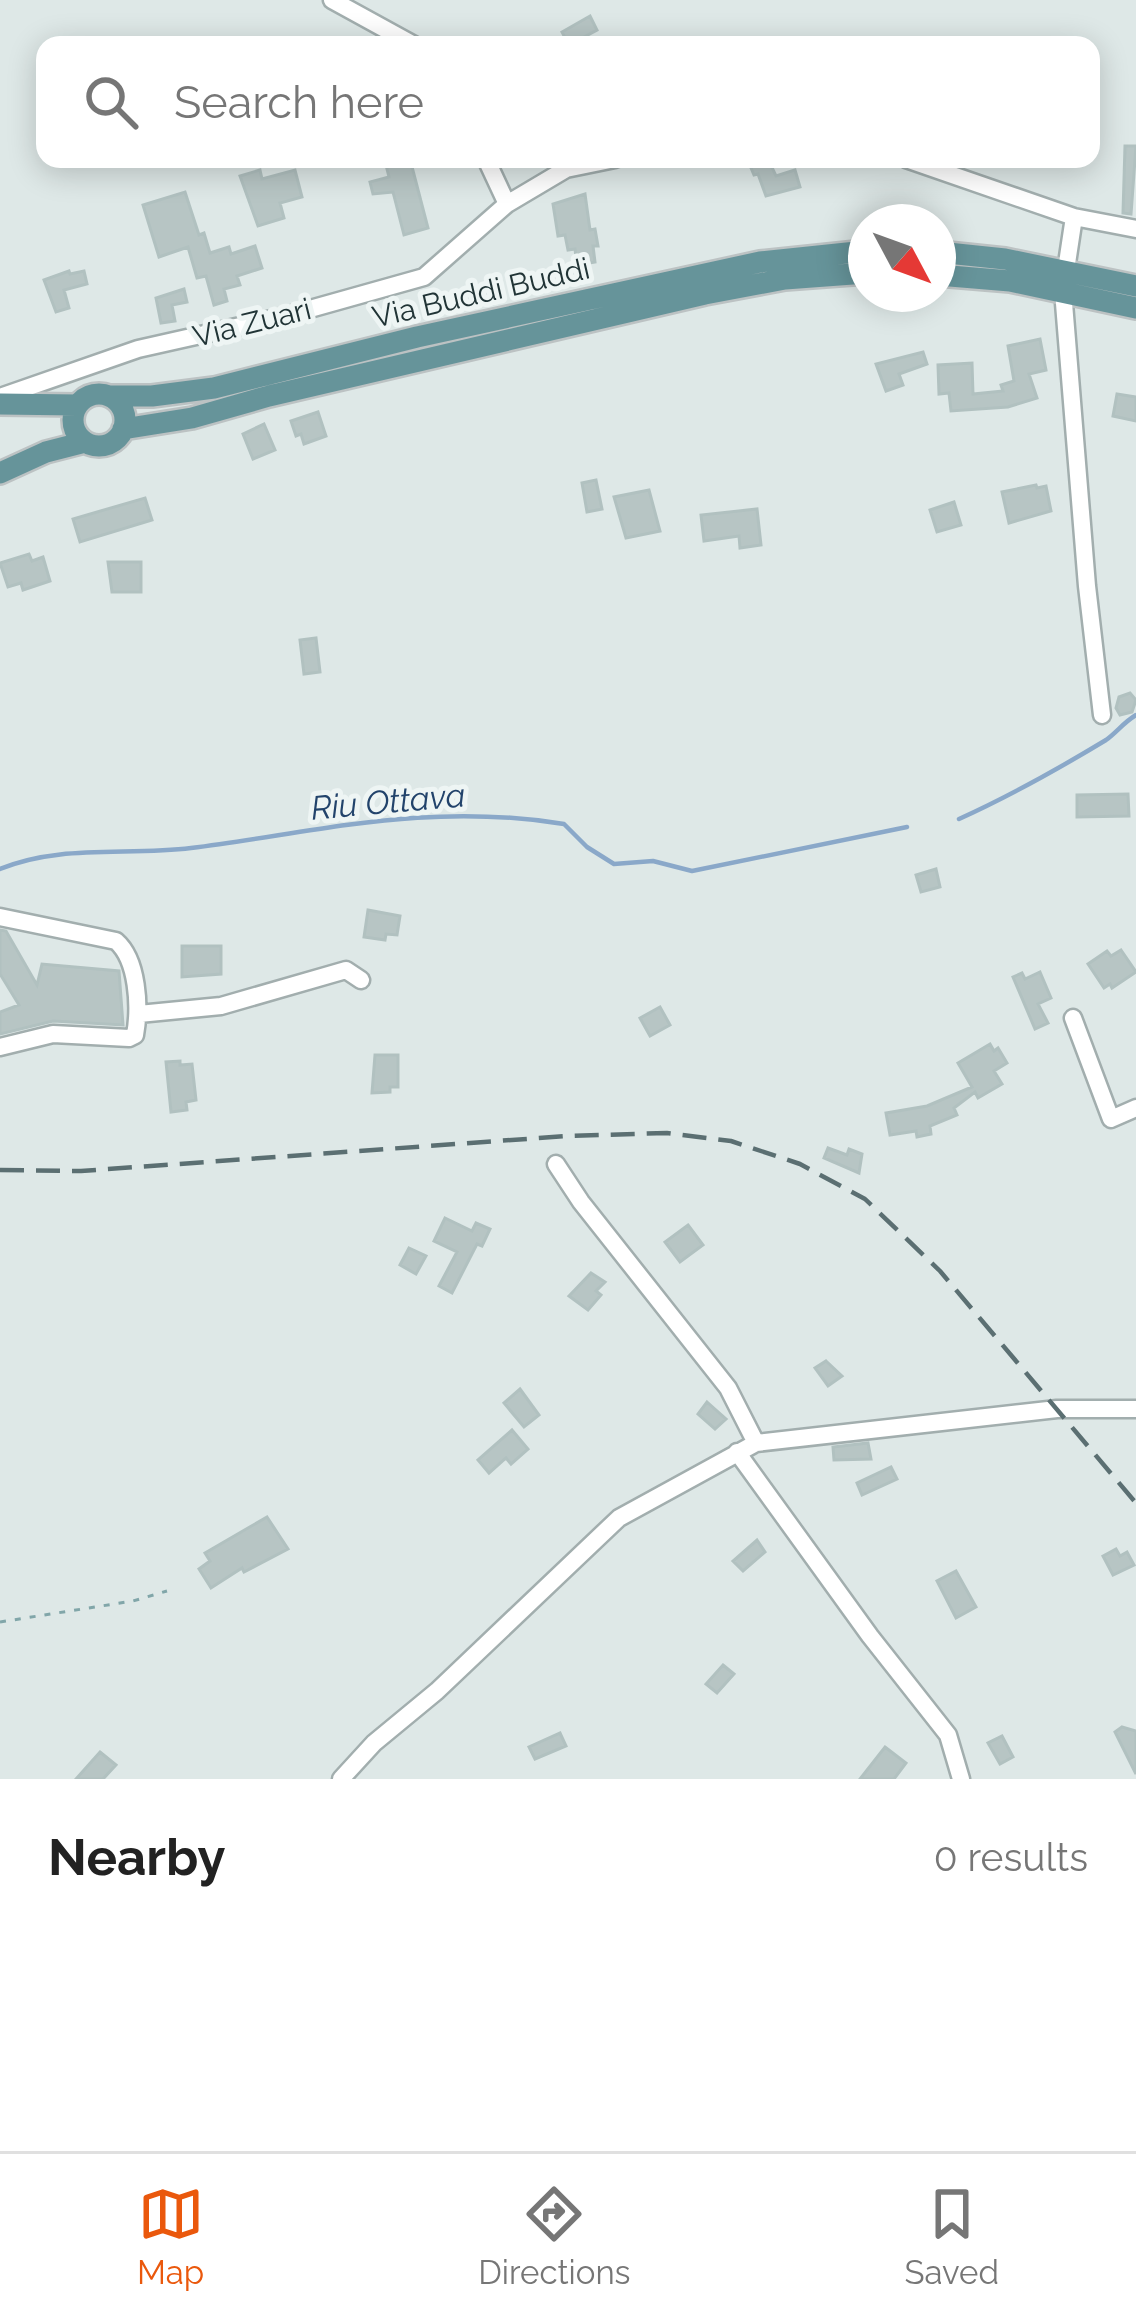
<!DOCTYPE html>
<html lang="en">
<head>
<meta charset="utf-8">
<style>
  body { margin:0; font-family:Raleway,sans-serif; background:#f6f6f6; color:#222 }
  .compass { position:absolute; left:848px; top:204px; width:108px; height:108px; border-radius:50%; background:#fff; box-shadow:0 6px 30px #0003; rotate:131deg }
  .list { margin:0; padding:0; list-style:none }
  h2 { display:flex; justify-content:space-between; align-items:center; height:156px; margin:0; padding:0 48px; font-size:51px }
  h2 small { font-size:39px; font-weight:400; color:#767676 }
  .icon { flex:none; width:66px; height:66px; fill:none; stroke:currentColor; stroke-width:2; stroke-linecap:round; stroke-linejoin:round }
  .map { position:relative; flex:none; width:1136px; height:1779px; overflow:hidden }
  .search { position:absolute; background:#fff; box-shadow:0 6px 30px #0003; left:36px; right:36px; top:36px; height:132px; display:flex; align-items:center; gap:30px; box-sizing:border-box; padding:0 42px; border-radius:24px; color:#767676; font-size:45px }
  .sheet { height:372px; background:#fff }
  nav { display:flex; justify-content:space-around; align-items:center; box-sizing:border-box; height:168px; border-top:3px solid #e0e0e0; background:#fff; font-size:33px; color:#767676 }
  nav a { display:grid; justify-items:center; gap:6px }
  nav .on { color:#ea580c }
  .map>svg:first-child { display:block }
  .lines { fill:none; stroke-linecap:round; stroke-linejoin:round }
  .stream { stroke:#8aa8c9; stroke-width:4.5 }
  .building { fill:#b7c5c4; stroke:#b1c1c0; stroke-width:3 }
  .minor-casing { stroke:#a2aeae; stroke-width:21 }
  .major-casing { stroke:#bcc2c3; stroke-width:26 }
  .path { stroke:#81a6a9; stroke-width:3; stroke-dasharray:6 9; stroke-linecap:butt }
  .minor { stroke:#fff; stroke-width:16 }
  .major { stroke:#66949a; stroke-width:21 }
  .rail { stroke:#5b6f72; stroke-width:4.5; stroke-dasharray:24 12; stroke-linecap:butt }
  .labels { text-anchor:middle; stroke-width:10; stroke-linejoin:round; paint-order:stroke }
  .street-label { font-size:30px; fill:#213436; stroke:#eef5f4 }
  .water-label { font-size:33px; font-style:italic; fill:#22436b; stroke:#eef5f4 }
</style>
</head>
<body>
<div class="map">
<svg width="1136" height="1779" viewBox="0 0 1136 1779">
  <rect width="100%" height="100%" fill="#dee8e7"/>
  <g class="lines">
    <!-- stream -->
    <path class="stream" d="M959,819C1010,796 1058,769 1106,740C1117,732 1124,722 1136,715
      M0,869C60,844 127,856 191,848C324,831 428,802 564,824L587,847L614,864L653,861L692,871L907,827"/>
  </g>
  <!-- building -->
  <path class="building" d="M590,16L597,30L569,45L562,32Z
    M1125,146H1136L1131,214L1123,213Z
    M392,159H410L428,228L404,235L393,192L373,194L370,182L389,177L385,161Z
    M760,159H768L776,176L795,170L800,187L766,196L758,174L754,175L749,163Z
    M260,170L262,179L295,170L302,197L280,203L284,218L258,226L240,176Z
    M185,192L199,235L204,233L210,253L229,247L231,254L255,246L262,268L237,276L240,285L224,289L227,301L214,305L206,276L197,278L188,247L159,257L143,205Z
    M585,194L590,230L595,229L598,246H593L595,262L577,265L575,249L568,250L565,235L558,236L553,204Z
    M69,271L70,274L84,271L87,284L64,290L69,308L56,312L44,280Z
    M184,289L187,302L172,305L175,321L161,323L156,298Z
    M1040,339L1046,370L1029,374L1037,398L1008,407L951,411L949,393L939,394L938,365L972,363L973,394L1003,391L1001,385L1014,381L1008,346Z
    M923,352L927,364L899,374L903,385L886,391L876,364Z
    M1117,394L1136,397V421L1113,416Z
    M318,412L326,436L304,444L301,434L296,436L291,421Z
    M264,424L275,450L253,459L243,434Z
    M596,480L602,509L587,512L582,483Z
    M1036,485L1037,488L1046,486L1051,511L1009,523L1002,492Z
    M649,490L660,531L626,538L614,497Z
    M145,498L152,520L80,542L73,519Z
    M954,502L961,525L937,532L930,510Z
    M757,509L761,545L740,548L739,536L704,541L701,515Z
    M29,554L32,561L43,557L50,581L23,590L21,583L8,587L0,563Z
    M108,562H141V592H112Z
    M316,638L320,672L304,674L300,640Z
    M1130,693L1136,700L1132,712L1120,715L1116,708L1119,697Z
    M1128,794L1129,816L1077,817V795Z
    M936,869L940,887L921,892L916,875Z
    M368,910L400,916L397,935L386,934L385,940L364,937Z
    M0,930L6,931L37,985L42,964L119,971L123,1025L53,1021L0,1034V1012L19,1005L0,974Z
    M182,946H221V974L182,977Z
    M1121,950L1136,972L1112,988L1110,984L1104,988L1088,964L1107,951L1111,956Z
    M1040,972L1051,998L1038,1004L1048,1023L1035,1029L1013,977L1022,973L1025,979Z
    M660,1007L670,1025L650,1036L640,1018Z
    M990,1044L994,1051L998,1048L1007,1063L994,1071L1002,1084L978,1098L975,1092L954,1108L957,1115L930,1126L931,1134L917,1137L916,1131L890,1135L886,1113L927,1106L972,1087L958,1063Z
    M375,1055H398V1087H390V1092L372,1093Z
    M180,1061V1065L192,1064L196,1100L186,1102L187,1110L171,1112L166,1062Z
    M828,1148L847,1155L849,1149L862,1154L859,1173L824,1158Z
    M445,1218L472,1231L476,1223L490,1229L482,1246L477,1244L452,1293L439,1286L457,1252L434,1241Z
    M688,1225L703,1245L680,1262L665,1242Z
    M409,1248L426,1256L416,1274L400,1265Z
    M591,1273L605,1282L596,1291L601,1295L588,1310L569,1296Z
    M826,1361L842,1376L828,1386L815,1368Z
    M520,1389L539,1415L524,1427L504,1403Z
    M707,1402L726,1419L715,1429L698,1414Z
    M512,1430L528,1449L511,1464L506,1458L489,1473L478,1460Z
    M868,1443L871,1459L834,1460L833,1447Z
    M891,1467L897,1479L862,1495L857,1483Z
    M267,1517L288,1549L244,1572L242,1568L211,1588L199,1569L210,1561L205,1553Z
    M757,1540L765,1552L743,1571L733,1561Z
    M1116,1549L1120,1556L1127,1552L1134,1565L1113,1575L1103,1556Z
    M956,1571L976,1607L956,1618L937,1581Z
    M723,1665L734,1674L717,1693L706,1684Z
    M1122,1727L1136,1731V1774L1115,1732Z
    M560,1733L566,1746L535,1759L529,1747Z
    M1002,1736L1013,1757L1000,1764L988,1743Z
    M885,1747L906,1763L894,1779H860Z
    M100,1752L116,1765L103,1779H76Z"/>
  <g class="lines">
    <defs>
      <path id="minor" d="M332,0L414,45
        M486,159L507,204
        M906,159L1074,217L1136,229
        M1066,270L1074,217
        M1063,291L1087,586L1102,715
        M0,397L138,349L285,316L424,277L507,204L566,169L615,159
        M0,917L116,941C138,960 140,1007 135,1035L129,1038L53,1034L0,1047
        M139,1014L221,1006L346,970L361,980
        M1073,1018L1111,1119L1136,1108
        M556,1164L581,1202L728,1388L756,1443
        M737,1452L870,1636L948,1735L961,1779
        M341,1779L374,1743L437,1691L619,1518L756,1443L1057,1409H1136"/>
      <path id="major" d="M938,252L1005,259L1136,286
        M938,275L1010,281L1136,308
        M73 420a26 26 0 1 1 52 0a26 26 0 1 1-52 0Z
        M110,396H152L214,388L417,337L760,262L866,251
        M0,404L77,405
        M123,429L192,418L269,396L705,294L785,279L866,273
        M0,473L46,452L85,442"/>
    </defs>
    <!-- minor casing -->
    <use href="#minor" class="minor-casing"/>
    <!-- major casing -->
    <use href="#major" class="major-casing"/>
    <!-- path -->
    <path class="path" d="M0,1622L133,1601L167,1591"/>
    <!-- minor -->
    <use href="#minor" class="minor"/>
    <!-- major -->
    <use href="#major" class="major"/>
    <!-- rail -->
    <path class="rail" d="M0,1170L81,1171L567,1136L667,1133L731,1141L800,1164L865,1199L940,1271L1136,1503"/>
  </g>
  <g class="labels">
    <!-- street labels -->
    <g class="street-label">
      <text transform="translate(481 293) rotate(-13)" y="10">Via Buddi Buddi</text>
      <text transform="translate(252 323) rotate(-14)" y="10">Via Zuari</text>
    </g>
    <!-- water labels -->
    <g class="water-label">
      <text transform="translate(388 801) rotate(-5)" y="12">Riu Ottava</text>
    </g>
  </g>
</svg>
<svg class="compass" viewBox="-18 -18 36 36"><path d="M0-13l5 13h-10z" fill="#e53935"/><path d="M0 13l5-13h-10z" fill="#767676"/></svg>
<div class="search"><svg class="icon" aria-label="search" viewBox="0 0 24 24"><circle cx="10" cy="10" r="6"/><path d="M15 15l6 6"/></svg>Search here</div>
</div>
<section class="sheet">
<h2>Nearby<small>0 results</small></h2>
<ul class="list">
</ul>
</section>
<nav>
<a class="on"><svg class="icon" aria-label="map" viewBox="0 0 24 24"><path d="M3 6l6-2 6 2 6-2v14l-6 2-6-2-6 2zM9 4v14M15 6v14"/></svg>Map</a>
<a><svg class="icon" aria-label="directions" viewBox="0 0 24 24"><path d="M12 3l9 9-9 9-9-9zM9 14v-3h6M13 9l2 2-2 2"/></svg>Directions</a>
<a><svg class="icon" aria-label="saved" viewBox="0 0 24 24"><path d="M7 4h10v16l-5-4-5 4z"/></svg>Saved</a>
</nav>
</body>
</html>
